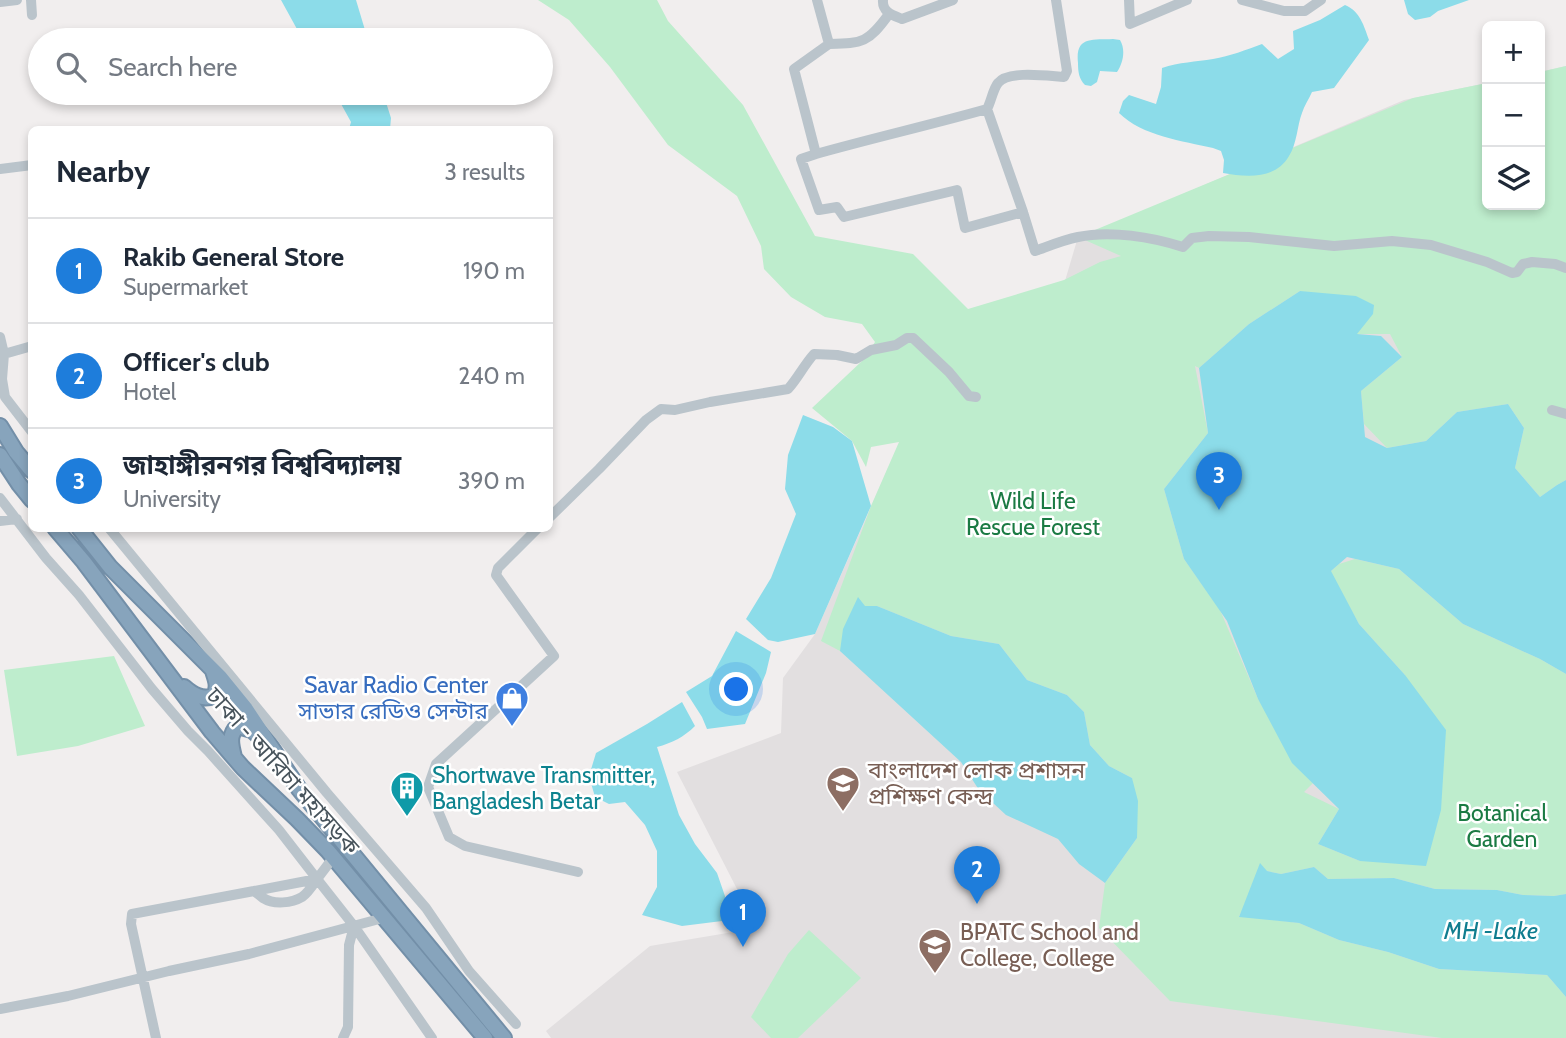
<!DOCTYPE html>
<html lang="en">
<head>
<meta charset="utf-8">
<style>
  body { margin:0; font-family:Cabin,"Noto Sans Bengali",sans-serif; background:#f2f2f3; color:#1f2937 }
  .controls { position:absolute; right:21px; top:21px; display:grid; overflow:hidden; border-radius:10px; box-shadow:0 4px 10px #0003 }
  .controls button { width:63px; height:63px; display:grid; place-items:center; padding:0; border:0; border-bottom:2px solid #e0e1e3; background:#fff; color:#1f2937; font:35px sans-serif }
  .you { position:absolute; left:737px; top:690px; width:24px; height:24px; margin:-18px; border:5px solid #fff; border-radius:50%; background:#1a73e8; box-shadow:0 0 0 10px #1a73e833 }
  .badge { display:grid; place-items:center; width:46px; height:46px; border-radius:50%; background:#1e7ddb; color:#fff; font-size:23px; font-weight:700 }
  .pin { position:absolute; translate:-50% -58px; filter:drop-shadow(0 2px 4px #0008) }
  .pin::after { content:''; position:absolute; top:37px; width:24px; height:21px; background:inherit; clip-path:polygon(0 0,100% 0,50% 100%) }
  .list { margin:0; padding:0; list-style:none }
  h2 { display:flex; justify-content:space-between; align-items:center; height:91px; margin:0; padding:0 28px; font-size:30px }
  h2 small { font-size:23px; font-weight:400; color:#747a83 }
  .list li { display:grid; grid-template-columns:46px 1fr auto; gap:21px; align-items:center; box-sizing:border-box; height:105px; padding:0 28px; border-top:2px solid #e0e1e3 }
  .list b { display:block; font-size:26px; white-space:nowrap }
  .list p { margin:0; font-size:23px; white-space:nowrap; color:#747a83 }
  .list em { font-size:23px; font-style:normal; color:#747a83 }
  .icon { flex:none; width:38px; height:38px; fill:none; stroke:currentColor; stroke-width:2; stroke-linecap:round; stroke-linejoin:round }
  .map { position:relative; flex:none; width:1566px; height:1038px; overflow:hidden }
  .search { position:absolute; background:#fff; box-shadow:0 4px 10px #0003; left:28px; top:28px; width:525px; height:77px; display:flex; align-items:center; gap:18px; box-sizing:border-box; padding:0 24px; border-radius:38px; color:#747a83; font-size:26px }
  .panel { position:absolute; background:#fff; box-shadow:0 4px 10px #0003; left:28px; top:126px; width:525px; height:406px; border-radius:10px }
  .map>svg:first-child { display:block }
  .education { fill:#e2dfe0 }
  .green { fill:#beedcd }
  .water { fill:#8cdce9 }
  .lines { fill:none; stroke-linecap:round; stroke-linejoin:round }
  .highway-casing { stroke:#738fa8; stroke-width:18 }
  .minor { stroke:#bac4cb; stroke-width:10 }
  .highway { stroke:#87a4bc; stroke-width:14 }
  .labels { text-anchor:middle; stroke-width:5; stroke-linejoin:round; paint-order:stroke }
  .park-label { font-size:23px; fill:#1a7a43; stroke:#fff }
  .shop-label { font-size:23px; fill:#366cbe; stroke:#fff; text-anchor:end }
  .education-label { font-size:23px; fill:#785e54; stroke:#fff; text-anchor:start }
  .street-label { font-size:23px; fill:#47535b; stroke:#fff }
  .culture-label { font-size:23px; fill:#0d838f; stroke:#fff; text-anchor:start }
  .water-label { font-size:24px; font-style:italic; fill:#107d8f; stroke:#fff }
</style>
</head>
<body>
<div class="map">
<svg width="1566" height="1038" viewBox="0 0 1566 1038">
  <rect width="100%" height="100%" fill="#f1eeee"/>
  <!-- education -->
  <path class="education" d="M1566,66V1038H551L546,1031L650,946L757,928L677,772L781,733L783,678L815,634L900,441L1046,345L1078,237L1115,223L1404,100L1487,83V205H1540V72Z"/>
  <!-- green -->
  <path class="green" d="M538,0H657L668,21L743,105L815,236L913,254L968,309L1064,280L1100,262L1121,256L1078,237L1413,98L1487,83V205H1540V72L1566,66V480L1557,485L1540,497L1515,468L1524,428L1508,404L1457,412L1426,441L1387,448L1364,424L1361,391L1402,357L1390,334H1356L1300,291L1249,324L1199,368L1195,366L1208,433L1164,489L1184,559L1220,610L1258,699L1313,783L1304,792L1339,809L1318,844L1360,861L1405,675L1359,624L1330,572L1339,564L1355,559L1399,569L1463,624L1540,659L1566,674V894L1554,896L1523,895L1497,890L1435,889L1394,878L1328,879L1314,867L1281,874L1267,871L1239,916L1299,923L1339,940L1388,952L1439,969L1547,975L1566,997V1038H1442L1170,1001L1099,928L1105,883L1137,838L1132,778L1109,766L1090,745L1084,712L1067,695L1027,680L999,644L951,636L877,606H865L840,651L821,641L871,506L899,442L871,447L866,467L852,441L812,408L862,361L875,342L862,324L825,317L791,297L764,269L761,246L737,196L668,145L610,67L569,20Z
    M114,656L145,726L78,746L17,756L4,670Z
    M809,930L861,978L798,1038H771L751,1017L788,954Z"/>
  <!-- water -->
  <path class="water" d="M281,0H356L368,40H303Z
    M1404,0H1469L1438,11L1430,17L1415,20L1408,14Z
    M1345,5C1360,11 1364,26 1369,40L1334,88L1312,92C1309,99 1304,106 1302,113C1297,126 1297,144 1289,156C1275,180 1246,177 1223,173L1224,160L1221,151L1213,148C1183,141 1142,136 1119,113L1123,101L1129,95L1156,104L1161,87L1162,68C1179,62 1196,62 1213,59C1230,56 1246,50 1262,44L1278,59L1294,49L1293,31L1320,20Z
    M1113,39L1120,40C1126,50 1123,63 1117,72L1100,71L1097,82L1091,86L1085,85C1079,79 1078,72 1078,63C1075,36 1092,40 1113,39Z
    M335,93H383L391,118L390,129H349L351,122Z
    M1300,291L1356,296L1374,305L1373,314L1357,334L1381,336L1402,357L1361,391L1365,437L1387,448L1426,441L1457,412L1508,404L1524,428L1515,468L1540,497L1557,485L1566,480V674L1540,659L1463,624L1399,569L1347,557L1331,571L1359,624L1405,675L1446,730L1441,810L1426,866L1360,861L1318,844L1339,809L1292,763L1258,699L1227,621L1184,559L1164,489L1208,433L1199,368L1249,324Z
    M803,415L833,427L852,441L871,506L815,634L778,642L768,640L746,619L771,578L796,514L785,489L788,455Z
    M858,597L865,606H877L951,636L999,644L1027,680L1067,695L1084,712L1090,745L1109,766L1132,778L1138,801L1137,838L1105,883L1079,864L1058,839L1006,815L979,790L961,762L840,651L843,629Z
    M736,631L771,652L766,673L745,724L707,729L702,717L686,692L712,676Z
    M682,702L695,726C684,737 672,743 657,747L679,815L695,844L717,873L726,899L737,912L722,921L682,926L642,915L657,887V851L645,825L625,802L609,804L595,797L589,776L596,753L647,724Z
    M1260,863L1267,871L1281,874L1314,867L1328,879L1394,878L1435,889L1497,890L1523,895L1554,896L1566,894V997L1547,975L1439,969L1388,952L1339,940L1299,923L1239,917Z"/>
  <g class="lines">
    <defs>
      <path id="highway" d="M0,426L16,452L32,471
        M0,455L19,484L32,500
        M55,528L84,562L212,732L243,768L297,819L328,851L485,1038
        M79,528L110,567L220,677L246,709L299,789L504,1038
        M184,687C193,695 202,700 214,696C219,687 216,680 213,671
        M234,757C231,745 228,735 238,726L252,730L261,738"/>
    </defs>
    <!-- highway casing -->
    <use href="#highway" class="highway-casing"/>
    <!-- minor -->
    <path class="minor" d="M31,0L32,15
      M817,0L829,44L794,69L816,154C873,138 930,125 987,109C991,102 993,89 998,83C1008,70 1048,76 1064,77L1067,71L1056,0
      M883,0C882,12 892,15 902,19L953,0
      M1129,0L1130,24L1187,0
      M1242,0L1284,11H1305L1321,0
      M0,2L17,0
      M829,44C863,43 868,43 889,14
      M987,109L1023,212
      M816,154L801,159L819,210L837,207L844,217L957,190L965,228L1023,212L1035,251C1049,246 1063,240 1078,237C1110,230 1152,237 1183,247L1192,238L1209,236L1249,237L1334,246L1392,241L1431,245L1487,262L1512,273L1517,272L1523,264L1532,262L1555,264L1566,268
      M0,169L32,165
      M0,337L4,354L2,379L5,397L32,432
      M4,354L32,346
      M1552,410L1566,414
      M0,498L46,558L79,595L152,689L188,731L208,751L279,830L317,879L333,858
      M550,517L599,469L646,420L661,409L675,410L710,402L788,389C798,378 804,365 814,354L837,355L856,359L871,350L896,345L907,338H913L949,372L969,396L976,397
      M0,521L17,519
      M109,528L327,793L426,908L469,971L516,1024
      M538,528L498,568L496,575L554,656L436,764L428,787L449,837L465,846L578,872
      M317,879L354,926L432,1038
      M254,891L317,879
      M0,1009L68,996L169,971L249,954L383,918
      M156,1038L131,924L132,914L254,891C257,893 260,896 263,898C274,905 292,903 302,897C308,893 313,885 317,879
      M343,1038L348,1027L349,945L354,926"/>
    <!-- highway -->
    <use href="#highway" class="highway"/>
  </g>
  <!-- icons -->
  <defs>
    <symbol id="shop-pin" viewBox="-11 -11 22 30"><path d="M0 17L-7.5 6A9.5 9.5 0 1 1 7.5 6Z" fill="#3f7fe0" stroke="#fff"/><path d="M-5-2.5h2.3a2.7 3.5 0 0 1 5.4 0H5L5.5 6h-11ZM-1.5-2.5h3a1.5 2.3 0 0 0-3 0Z" fill="#fff"/></symbol>
    <symbol id="university-pin" viewBox="-11 -11 22 30"><path d="M0 17L-7.5 6A9.5 9.5 0 1 1 7.5 6Z" fill="#8d6e63" stroke="#fff"/><path d="M0-5L7-2L0 1L-7-2ZM-4 1L0 2.5L4 1V4Q0 6-4 4Z" fill="#fff"/></symbol>
    <symbol id="building-pin" viewBox="-11 -11 22 30"><path d="M0 17L-7.5 6A9.5 9.5 0 1 1 7.5 6Z" fill="#0f9aa8" stroke="#fff"/><path d="M-4-6H4V6H1V3H-1V6H-4ZM-2.5-4.3h1.7v1.8h-1.7ZM.8-4.3h1.7v1.8H.8ZM-2.5-1h1.7V.8h-1.7ZM.8-1h1.7V.8H.8Z" fill="#fff"/></symbol>
  </defs>
  <g fill-rule="evenodd">
    <use href="#shop-pin" x="493" y="679" width="38" height="52"/>
    <use href="#university-pin" x="824" y="764" width="38" height="52"/>
    <use href="#building-pin" x="388" y="769" width="38" height="52"/>
    <use href="#university-pin" x="916" y="926" width="38" height="52"/>
  </g>
  <g class="labels">
    <!-- park labels -->
    <g class="park-label">
      <text x="1033" y="509">Wild Life<tspan x="1033" dy="26">Rescue Forest</tspan></text>
      <text x="1502" y="821">Botanical<tspan x="1502" dy="26">Garden</tspan></text>
    </g>
    <!-- shop labels -->
    <g class="shop-label">
      <text x="488" y="693">Savar Radio Center<tspan x="488" dy="26">সাভার রেডিও সেন্টার</tspan></text>
    </g>
    <!-- education labels -->
    <g class="education-label">
      <text x="868" y="778">বাংলাদেশ লোক প্রশাসন<tspan x="868" dy="26">প্রশিক্ষণ কেন্দ্র</tspan></text>
      <text x="960" y="940">BPATC School and<tspan x="960" dy="26">College, College</tspan></text>
    </g>
    <!-- street labels -->
    <g class="street-label">
      <text transform="translate(283 771) rotate(48)" y="8">ঢাকা - আরিচা মহাসড়ক</text>
    </g>
    <!-- culture labels -->
    <g class="culture-label">
      <text x="432" y="783">Shortwave Transmitter,<tspan x="432" dy="26">Bangladesh Betar</tspan></text>
    </g>
    <!-- water labels -->
    <g class="water-label">
      <text x="1491" y="939">MH -Lake</text>
    </g>
  </g>
</svg>
<div class="controls">
<button>+</button>
<button>−</button>
<button><svg class="icon" aria-label="layers" viewBox="0 0 24 24"><path d="M12 4l9 5-9 5-9-5zM3 14l9 5 9-5"/></svg></button>
</div>
<div class="you"></div>
<div class="pin badge" style="left:743px;top:947px">1</div>
<div class="pin badge" style="left:977px;top:904px">2</div>
<div class="pin badge" style="left:1219px;top:510px">3</div>
<div class="search"><svg class="icon" aria-label="search" viewBox="0 0 24 24"><circle cx="10" cy="10" r="6"/><path d="M15 15l6 6"/></svg>Search here</div>
<section class="panel">
<h2>Nearby<small>3 results</small></h2>
<ul class="list">
<li><span class="badge">1</span><div><b>Rakib General Store</b><p>Supermarket</p></div><em>190 m</em></li>
<li><span class="badge">2</span><div><b>Officer's club</b><p>Hotel</p></div><em>240 m</em></li>
<li><span class="badge">3</span><div><b>জাহাঙ্গীরনগর বিশ্ববিদ্যালয়</b><p>University</p></div><em>390 m</em></li>
</ul>
</section>
</div>
</body>
</html>
